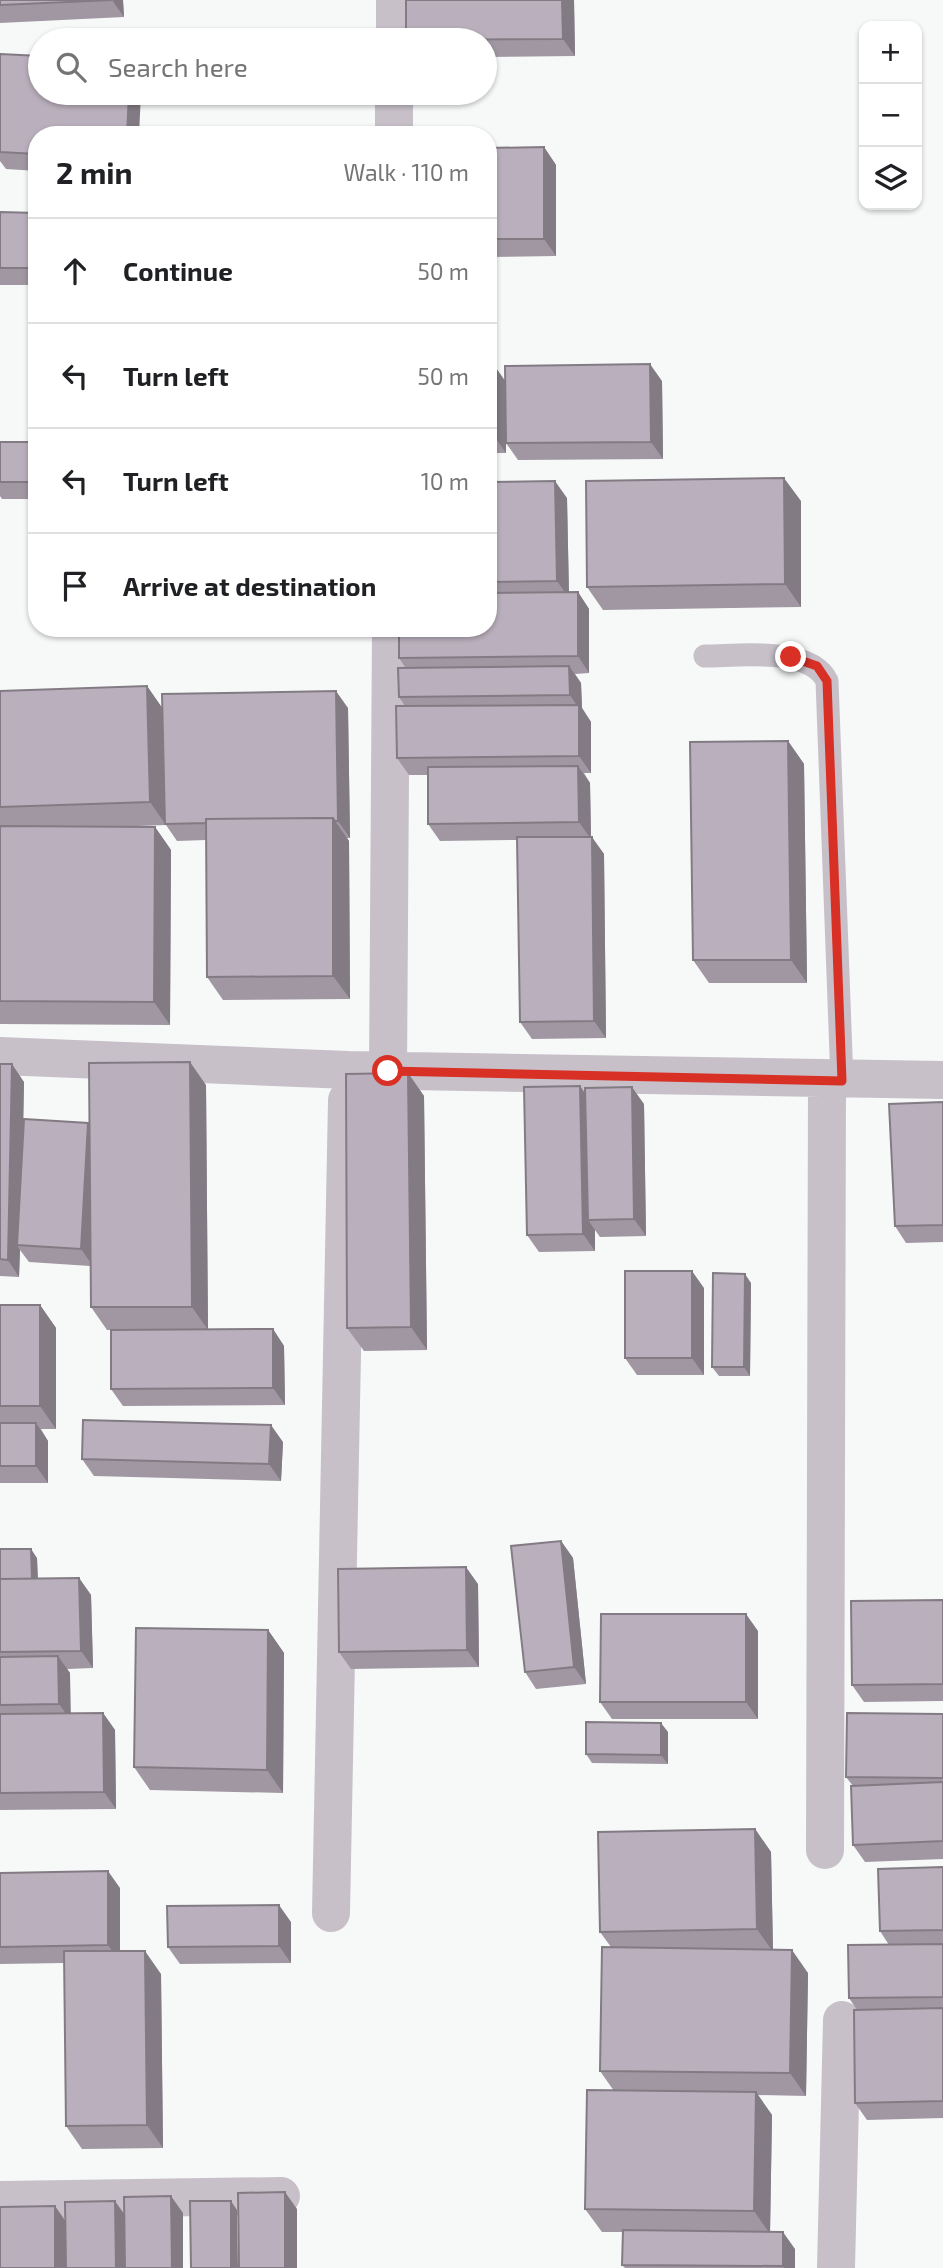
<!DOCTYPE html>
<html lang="en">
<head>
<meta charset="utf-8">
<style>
  body { margin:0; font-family:"Exo 2",sans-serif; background:#f2f2f2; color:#202124 }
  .controls { position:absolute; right:21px; top:21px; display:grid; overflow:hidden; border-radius:14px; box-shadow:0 2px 5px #0004 }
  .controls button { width:63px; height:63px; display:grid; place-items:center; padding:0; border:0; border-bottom:2px solid #e0e0e0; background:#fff; color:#202124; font:35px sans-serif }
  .stop { position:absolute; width:21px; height:21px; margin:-16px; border:5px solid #d93025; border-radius:50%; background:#fff }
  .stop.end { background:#d93025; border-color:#fff; box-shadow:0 2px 7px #0008 }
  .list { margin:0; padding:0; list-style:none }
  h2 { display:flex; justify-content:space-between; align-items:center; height:91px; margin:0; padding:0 28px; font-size:30px }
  h2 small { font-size:23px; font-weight:400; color:#757577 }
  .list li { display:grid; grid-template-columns:46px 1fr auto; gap:21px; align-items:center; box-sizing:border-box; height:105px; padding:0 28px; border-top:2px solid #e0e0e0 }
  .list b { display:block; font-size:26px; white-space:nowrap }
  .list em { font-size:23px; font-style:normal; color:#757577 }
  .icon { flex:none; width:38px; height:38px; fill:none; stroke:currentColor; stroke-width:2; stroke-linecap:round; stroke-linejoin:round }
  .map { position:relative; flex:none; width:943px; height:2268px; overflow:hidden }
  .search { position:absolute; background:#fff; box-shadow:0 2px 5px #0004; left:28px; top:28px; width:469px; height:77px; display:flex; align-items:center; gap:18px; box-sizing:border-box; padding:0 24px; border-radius:38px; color:#757577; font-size:26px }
  .panel { position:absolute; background:#fff; box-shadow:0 2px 5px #0004; left:28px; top:126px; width:469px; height:511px; border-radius:28px }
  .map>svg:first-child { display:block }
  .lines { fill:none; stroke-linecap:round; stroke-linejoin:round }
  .lane { stroke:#c7c0c9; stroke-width:23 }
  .street { stroke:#c7c0c9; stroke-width:38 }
  .wall { fill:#a097a3 }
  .shaded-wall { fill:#827b84 }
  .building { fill:#bab0bd; stroke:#827b84; stroke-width:2 }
  .route { stroke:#d93025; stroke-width:9 }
</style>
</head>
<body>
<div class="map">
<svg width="943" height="2268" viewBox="0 0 943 2268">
  <rect width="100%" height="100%" fill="#f7f9f8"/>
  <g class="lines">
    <!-- lane -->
    <path class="lane" d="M705,656C739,656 810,646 827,681L842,1081"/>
    <!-- street -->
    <path class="street" d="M395,40V0
      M394,135V93
      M0,1056L348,1070L943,1080
      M388,1071L391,628
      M825,1850L827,1081
      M331,1913L347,1100
      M0,2200L281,2196
      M836,2268L842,2020"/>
  </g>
  <!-- wall -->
  <path class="wall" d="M0,0H123L124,17L0,23Z
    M406,0H574L575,56L485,57V40H406Z
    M0,54L37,135V171L6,169L0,161Z
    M544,147L556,165V256L488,257V148Z
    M0,212L37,213V285H0Z
    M488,365L505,381H662L663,459L518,460L506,443V431V453H488Z
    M0,442H37V499H2L0,496Z
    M488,482L567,498L569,592H578L589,609V673L575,674L581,683L582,708L591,722V773H584L590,783L591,837L604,854L606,1038L532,1039L520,1022L517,840L440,841L428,824V775H409L397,758L405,706L399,697L405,667L399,658L488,628Z
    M801,501V607L603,610L587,587Z
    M147,686L162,708H348L350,838H347L349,841L350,999L223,1000L207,977L206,840L177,841L166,825L110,827H155L171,850L170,1025L0,1024V691Z
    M788,741L804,764L807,983H709L693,960Z
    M0,1064L24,1082L23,1149L88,1123L206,1085L208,1329H273L284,1346L285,1405L123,1406L111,1389V1330H107L91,1307L90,1266L29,1262L20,1250L19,1277L0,1276Z
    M408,1073L424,1096L427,1350L364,1351L347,1328Z
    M585,1093L644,1104L646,1236L600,1237L595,1230V1251L539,1252L527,1235Z
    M943,1102V1242L906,1243L895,1226Z
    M751,1283L750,1376H719L712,1367Z
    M704,1288V1375H637L625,1358Z
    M0,1305H40L56,1328V1429H41L48,1441V1483H0Z
    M283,1442L281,1481L94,1476L82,1459Z
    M561,1541L573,1558L586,1684L536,1689L525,1672Z
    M0,1549L37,1558L38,1579L79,1578L91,1595L93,1668L67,1669L70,1673V1713H103L115,1730L116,1809L0,1810Z
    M478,1584L479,1667L351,1669L339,1652Z
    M943,1600V1701L864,1702L852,1685Z
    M268,1630L284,1653L283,1793L150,1790L134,1767Z
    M758,1631V1719H612L600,1702Z
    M943,1714V1859L865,1862L853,1845V1786L846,1777Z
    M668,1732V1764L592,1763L586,1754Z
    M755,1829L771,1852L773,1949L808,1973L806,2096L758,2095L772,2115L770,2232L795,2249V2268H625L622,2265L623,2232H602L585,2209L614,2091L600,2071L611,1947L600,1932Z
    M943,1867V2118L867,2120L855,2103L857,2010L849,1998L889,1945L880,1931Z
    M0,1873L120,1888V1951L161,1974L163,2148L82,2149L66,2126L64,1963L0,1964Z
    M291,1922V1963L180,1964L168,1947Z"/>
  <!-- shaded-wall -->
  <path class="shaded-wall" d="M112,0H123L124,17Z
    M562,0H574L575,56L563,39Z
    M129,93H141L139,135H127Z
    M544,147L556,165V256L544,239Z
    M650,364L662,381L663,459L651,442Z
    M494,365L506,382V453L494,436Z
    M784,478L801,501V607L785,584Z
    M555,481L567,498L569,598L557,581Z
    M578,592L589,609V673L578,656Z
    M569,666L581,683L582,708L591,722V773L579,756V709L570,695Z
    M147,686L163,709L166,825L150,802Z
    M336,691L348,708L350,838L338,821Z
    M788,741L804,764L807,983L791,960Z
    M578,766L590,783L591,839L579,822Z
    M333,818L349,841L350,999L333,976Z
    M155,827L171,850L170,1025L154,1002Z
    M592,837L604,854L606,1038L594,1021Z
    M190,1062L206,1085L208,1330L192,1307Z
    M12,1064L24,1082L20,1245H17L20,1250L19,1277L8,1260Z
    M408,1073L424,1096L427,1350L411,1327Z
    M580,1086L592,1103L588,1220L595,1230V1251L583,1234Z
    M632,1087L644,1104L646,1236L634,1219Z
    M88,1123L100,1140L93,1266L81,1249Z
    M692,1271L704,1288V1375L692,1358Z
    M745,1274L751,1283L750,1376L744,1367Z
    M40,1305L56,1328V1429L40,1406Z
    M273,1329L284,1346L285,1405L273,1388Z
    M36,1423L48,1441V1483L36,1466Z
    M271,1425L283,1442L281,1481L269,1464Z
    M561,1541L573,1558L586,1684L574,1667Z
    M31,1549L37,1558L38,1590L32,1581Z
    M466,1567L478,1584L479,1667L467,1650Z
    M79,1578L91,1595L93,1668L81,1651Z
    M746,1614L758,1631V1719L746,1702Z
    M268,1630L284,1653L283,1793L267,1770Z
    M58,1656L70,1673L71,1721L59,1704Z
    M103,1713L115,1730L116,1809L104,1792Z
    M661,1723L668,1732V1764L661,1755Z
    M755,1829L771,1852L773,1952L757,1929Z
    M108,1871L120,1888V1962L108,1945Z
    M279,1905L291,1922V1963L279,1946Z
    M792,1950L808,1973L806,2096L790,2073Z
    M145,1951L161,1974L163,2148L147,2125Z
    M756,2092L772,2115L770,2234L754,2211Z
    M285,2192L297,2209V2268H285Z
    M171,2196L183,2213V2268H172Z
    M115,2201L127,2218L128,2268H116Z
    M231,2201L237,2210L238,2268H231Z
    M55,2206L67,2223V2268H55Z
    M783,2232L795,2249V2268H784L783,2266Z"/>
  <!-- building -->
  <path class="building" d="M0,0H112L0,5Z
    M406,0H562L563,39L406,40Z
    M0,54L40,56V93H129L127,135H37V154L0,152Z
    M544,147V239H488V148Z
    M0,212L37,213V268H0Z
    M650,364L651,442L506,443L505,366Z
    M488,365H494V436H488Z
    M0,442H37V482H0Z
    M784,478L785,584L587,587L586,481Z
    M555,481L557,581L488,582V482Z
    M578,592V656L399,658V628H488V593Z
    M569,666L570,695L399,697L398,668Z
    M147,686L150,802L0,807V691Z
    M336,691L338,821H335L333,818L206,819V823L165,824L162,694Z
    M579,705V756L397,758L396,706Z
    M788,741L791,960H693L690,742Z
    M578,766L579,822L428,824V767Z
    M333,818V976L207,977L206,819Z
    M0,826L155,827L154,1002L0,1001Z
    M517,837H592L594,1021L520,1022Z
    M190,1062L192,1307H91L89,1063Z
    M0,1064H12L8,1260L0,1259Z
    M408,1073L411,1327L347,1328L346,1074Z
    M580,1086L583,1234L527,1235L524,1087Z
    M632,1087L634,1219L588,1220L585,1088Z
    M943,1102V1225L895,1226L889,1104Z
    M24,1119L88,1123L81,1249L17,1245Z
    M625,1271H692V1358H625Z
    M713,1273L745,1274L744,1367H712Z
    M0,1305H40V1406H0Z
    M273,1329V1388L111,1389V1330Z
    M83,1420L271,1425L269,1464L82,1459Z
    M0,1423H36V1466H0Z
    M561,1541L574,1667L525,1672L511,1546Z
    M0,1549H31L32,1579H0Z
    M466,1567L467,1650L339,1652L338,1569Z
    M79,1578L81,1651L0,1652V1579Z
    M943,1600V1684L852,1685L851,1601Z
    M601,1614H746V1702H600Z
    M136,1628L268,1630L267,1770L134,1767Z
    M58,1656L59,1704L0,1705V1657Z
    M103,1713L104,1792L0,1793V1714Z
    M847,1713L943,1714V1778L846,1777Z
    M586,1722L661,1723V1755L586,1754Z
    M943,1782V1841L853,1845L851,1786Z
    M755,1829L757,1929L600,1932L598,1832Z
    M943,1867V1930L880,1931L878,1869Z
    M108,1871V1945L0,1947V1873Z
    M279,1905V1946L168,1947L167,1906Z
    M943,1944V1997L849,1998L848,1945Z
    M602,1947L792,1950L790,2073L600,2071Z
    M64,1951H145L147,2125L66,2126Z
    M943,2008V2101L855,2103L854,2010Z
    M587,2090L756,2092L754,2211L585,2209Z
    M285,2192V2268H239L238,2193Z
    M171,2196L172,2268H125L124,2197Z
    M115,2201L116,2268H66L65,2202Z
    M190,2201H231V2268H191Z
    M55,2206V2268H0V2207Z
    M623,2230L783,2232V2266L622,2265Z"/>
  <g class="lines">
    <!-- route -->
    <path class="route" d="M388,1071L842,1081L827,681L817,666L791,657"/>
  </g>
</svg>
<div class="controls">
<button>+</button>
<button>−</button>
<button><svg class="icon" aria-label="layers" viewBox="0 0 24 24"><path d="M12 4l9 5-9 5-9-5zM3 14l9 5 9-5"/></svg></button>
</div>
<div class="stop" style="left:388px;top:1071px"></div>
<div class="stop end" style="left:791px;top:657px"></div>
<div class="search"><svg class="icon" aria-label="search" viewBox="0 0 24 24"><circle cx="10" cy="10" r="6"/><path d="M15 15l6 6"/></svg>Search here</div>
<section class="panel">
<h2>2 min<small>Walk · 110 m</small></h2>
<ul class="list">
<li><svg class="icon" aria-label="ahead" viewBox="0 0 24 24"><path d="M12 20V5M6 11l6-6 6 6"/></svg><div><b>Continue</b></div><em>50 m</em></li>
<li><svg class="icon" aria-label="left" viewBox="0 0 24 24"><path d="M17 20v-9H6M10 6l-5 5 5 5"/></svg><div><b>Turn left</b></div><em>50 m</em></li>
<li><svg class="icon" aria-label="left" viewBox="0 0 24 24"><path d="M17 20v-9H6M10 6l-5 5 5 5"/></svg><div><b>Turn left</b></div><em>10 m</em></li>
<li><svg class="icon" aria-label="arrive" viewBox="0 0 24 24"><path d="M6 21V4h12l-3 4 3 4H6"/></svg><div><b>Arrive at destination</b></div></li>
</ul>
</section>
</div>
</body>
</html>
